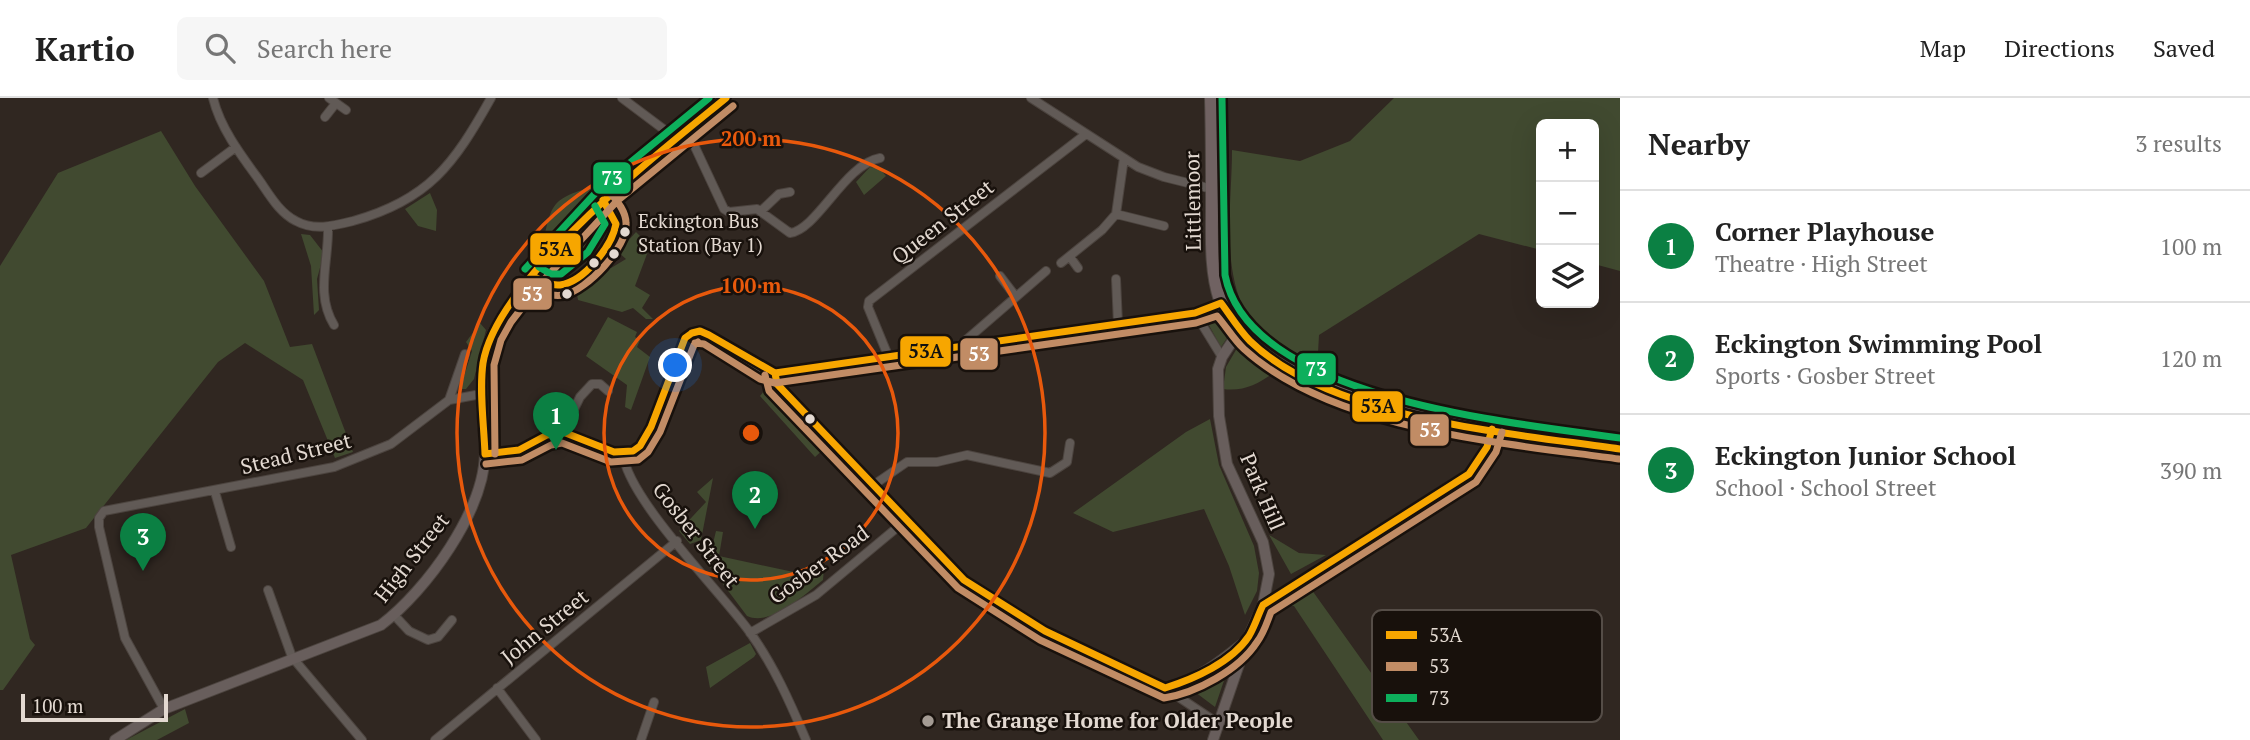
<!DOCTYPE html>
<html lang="en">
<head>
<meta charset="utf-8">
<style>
  body { margin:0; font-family:"PT Serif",serif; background:#f6f6f6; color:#222 }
  .controls { position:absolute; right:21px; top:21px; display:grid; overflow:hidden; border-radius:10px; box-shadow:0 7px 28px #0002 }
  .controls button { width:63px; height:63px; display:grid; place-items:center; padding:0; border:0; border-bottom:2px solid #e0e0e0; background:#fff; color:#222; font:35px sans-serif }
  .scale { position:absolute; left:21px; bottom:18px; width:147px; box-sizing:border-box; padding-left:7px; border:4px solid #e3d9d1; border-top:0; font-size:19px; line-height:24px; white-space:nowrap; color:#e3d9d1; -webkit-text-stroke:5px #18110c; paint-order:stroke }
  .you { position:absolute; left:676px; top:268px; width:24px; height:24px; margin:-18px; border:5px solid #fff; border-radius:50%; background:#1a73e8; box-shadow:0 0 0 10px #1a73e833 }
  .badge { display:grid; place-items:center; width:46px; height:46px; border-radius:50%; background:#0b8043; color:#fff; font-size:23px; font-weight:700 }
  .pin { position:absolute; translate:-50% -58px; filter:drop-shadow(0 2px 4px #0008) }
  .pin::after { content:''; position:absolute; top:37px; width:24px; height:21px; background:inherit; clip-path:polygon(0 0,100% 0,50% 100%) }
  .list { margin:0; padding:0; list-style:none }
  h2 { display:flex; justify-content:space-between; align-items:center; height:91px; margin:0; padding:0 28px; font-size:30px }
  h2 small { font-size:23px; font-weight:400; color:#767676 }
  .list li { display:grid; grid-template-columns:46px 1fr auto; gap:21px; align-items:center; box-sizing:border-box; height:112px; padding:0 28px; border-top:2px solid #e0e0e0 }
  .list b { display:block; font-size:26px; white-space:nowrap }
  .list p { margin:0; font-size:23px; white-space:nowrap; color:#767676 }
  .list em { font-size:23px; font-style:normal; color:#767676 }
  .icon { flex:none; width:38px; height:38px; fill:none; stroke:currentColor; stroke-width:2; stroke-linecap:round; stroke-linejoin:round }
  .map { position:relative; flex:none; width:1620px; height:642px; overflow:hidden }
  header { display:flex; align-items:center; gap:42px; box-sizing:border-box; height:98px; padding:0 35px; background:#fff; border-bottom:2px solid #e0e0e0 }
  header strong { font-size:33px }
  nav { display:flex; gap:38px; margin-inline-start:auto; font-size:24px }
  .search { width:490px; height:63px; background:#f6f6f6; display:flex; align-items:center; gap:18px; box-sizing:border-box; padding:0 24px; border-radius:10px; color:#767676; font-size:26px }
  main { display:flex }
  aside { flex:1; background:#fff }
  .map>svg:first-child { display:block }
  .green { fill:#414a30 }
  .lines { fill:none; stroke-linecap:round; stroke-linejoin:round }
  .minor-casing { stroke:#4c443f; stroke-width:10 }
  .tertiary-casing { stroke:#4c443f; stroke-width:11 }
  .secondary-casing { stroke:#4c443f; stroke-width:12 }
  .primary-casing { stroke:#4c443f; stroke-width:14 }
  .minor { stroke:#615a56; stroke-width:8 }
  .tertiary { stroke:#615a56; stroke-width:10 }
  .secondary { stroke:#685e5c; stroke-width:10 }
  .primary { stroke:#706262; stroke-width:12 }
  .bus-1-casing { stroke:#18110c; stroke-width:12 }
  .bus-2-casing { stroke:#18110c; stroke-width:12 }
  .bus-3-casing { stroke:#18110c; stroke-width:12 }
  .bus-1 { stroke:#f7a600; stroke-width:7 }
  .bus-2 { stroke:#c18c65; stroke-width:7 }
  .bus-3 { stroke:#0daf5c; stroke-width:7 }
  .ring { fill:none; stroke:#e8590c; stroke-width:3.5 }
  .bus-dot { fill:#e3d9d1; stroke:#18110c; stroke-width:2.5 }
  .poi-dot { fill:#a49b93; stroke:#18110c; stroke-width:2.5 }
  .labels { text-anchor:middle; stroke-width:5; stroke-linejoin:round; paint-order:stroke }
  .bus-label { font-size:19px; fill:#e3d9d1; stroke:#18110c; text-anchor:start }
  .street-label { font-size:21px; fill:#e3d9d1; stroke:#18110c }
  .poi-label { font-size:21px; font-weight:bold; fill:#e3d9d1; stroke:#18110c; text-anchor:start }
  .key { fill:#18110c; stroke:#554d47; stroke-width:2 }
  .key-label { font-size:19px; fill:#e3d9d1 }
  .centre { fill:#e8590c; stroke:#18110c; stroke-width:3.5 }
  .ring-label { font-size:21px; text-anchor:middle; font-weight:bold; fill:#e8590c; stroke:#18110c; stroke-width:5; stroke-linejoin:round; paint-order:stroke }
  .line-badge { stroke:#18110c; stroke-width:2.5 }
  .badge-label { font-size:19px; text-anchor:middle; font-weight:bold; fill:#fff }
  .pale-badge-label { font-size:19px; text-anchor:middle; font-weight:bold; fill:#111 }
</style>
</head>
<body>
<header>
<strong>Kartio</strong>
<div class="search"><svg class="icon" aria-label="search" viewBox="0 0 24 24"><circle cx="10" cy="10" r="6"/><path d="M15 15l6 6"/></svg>Search here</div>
<nav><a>Map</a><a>Directions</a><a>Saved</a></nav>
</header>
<main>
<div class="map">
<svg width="1620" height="642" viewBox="0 0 1620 642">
  <rect width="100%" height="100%" fill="#302721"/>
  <!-- green -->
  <path class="green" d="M1394,0H1620V173L1594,166V26H1541V152L1479,136L1319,237L1318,255L1311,269C1294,255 1255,232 1245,213C1221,166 1232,103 1232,52L1300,63L1350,43Z
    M161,33L195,88L264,183L290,249L312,246L353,354L335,360L303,282L245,245L218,264L86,430L11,457L30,541L35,547L3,592H0V168L58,75Z
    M870,69L879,70L886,78L864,97L856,84Z
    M599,87L604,91L541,155C552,105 548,101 599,87Z
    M430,95L437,112L436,133L418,128L405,111Z
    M600,121L605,130C602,148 573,175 555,175L551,172Z
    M636,134L650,148L635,188L650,197L642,210L653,221H646L633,210L622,214L578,202L577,196L606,165L611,170L626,161L618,154Z
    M301,136L310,137L324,155L317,181L319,212L314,217L311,168Z
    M608,219L637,234L635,239L640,242L637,249L650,259L631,312L625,309L627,287L586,258Z
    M1217,221L1228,229L1229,237L1221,249L1206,222Z
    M480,225L486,232L474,281L466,291H460L472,253L466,244Z
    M1240,245L1279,271C1261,284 1246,294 1223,291L1226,269Z
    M764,293L825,350L815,359L760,298Z
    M1210,321L1219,367L1254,448L1259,475L1257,493L1245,517L1229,468L1204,411L1113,434L1073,415L1186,334Z
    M713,380L701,442L690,446L679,433L706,404L697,394Z
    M716,433L723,434L719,458L803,476L817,468L824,470L823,482C805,496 771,529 747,518L708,466Z
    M1269,437L1299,455L1326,457L1291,476Z
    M1309,488L1419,642H1383L1294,508L1280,506Z
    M750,545L756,556L754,559L710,590L706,569Z
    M1230,565L1215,609L1191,591Z
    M185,611L189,625L157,642H126Z"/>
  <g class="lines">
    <defs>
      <path id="minor" d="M213,0C220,29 240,56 257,79C268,94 278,114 296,123C314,133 333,128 353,123C429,102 454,66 491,0
        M329,0L346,12
        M622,0L678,42
        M1031,0L1138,69L1164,79L1212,91
        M325,19L336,5
        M688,34L724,111L729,114L757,111L790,135C817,132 845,66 880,60
        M201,75L236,49
        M761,113L779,96L790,94
        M1116,116L1164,128
        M328,129C329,163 315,196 334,227
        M1070,159L1078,170
        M1061,165L1102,132L1116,116L1124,60
        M1000,178L1016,199
        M1116,181L1118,226
        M1195,215L1222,259
        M958,249L1046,173
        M889,260L868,209L869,203L1086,36
        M775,275L777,286L964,482L1045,533L1165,590L1219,626
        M449,302L465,256
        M563,334L580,299L592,286H600L608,293
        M623,355C626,399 720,493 749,533C773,566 790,604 806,642
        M485,356L519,352L547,337L563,334L614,354L633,353L640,348L651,329L685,240L700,233L765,272L775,275L1195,215L1221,205
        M872,388L907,364H937L967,357L1050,375L1067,364L1070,345
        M215,394L231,449
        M268,492L292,559L362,642
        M394,517L409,533L428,542L438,539L452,522
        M750,535L816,497L905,423
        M497,590L536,642
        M1165,590C1198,581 1222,561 1248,540
        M164,611L125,540L99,429V420L104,413L334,369L391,346L449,302L481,296
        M435,642L677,443
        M641,642L654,604"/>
      <path id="tertiary" d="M1263,507L1469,376L1487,349L1492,331"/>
      <path id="secondary" d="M115,642L164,611L381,527C427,492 484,413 485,355C485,315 473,273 493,235C508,205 531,180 554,156C573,135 591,112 612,94C648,61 689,33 726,0
        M1213,642L1248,540L1263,507L1269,476L1263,444L1227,366L1219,318L1218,271L1222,259L1239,233"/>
      <path id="primary" d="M1211,0C1212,36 1212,71 1212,107C1212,138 1210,172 1220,202C1259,312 1520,335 1620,351"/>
    </defs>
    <!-- minor casing -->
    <use href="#minor" class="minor-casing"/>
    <!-- tertiary casing -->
    <use href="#tertiary" class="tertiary-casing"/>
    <!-- secondary casing -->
    <use href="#secondary" class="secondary-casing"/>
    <!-- primary casing -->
    <use href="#primary" class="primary-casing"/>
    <!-- minor -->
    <use href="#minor" class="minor"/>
    <!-- tertiary -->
    <use href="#tertiary" class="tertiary"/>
    <!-- secondary -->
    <use href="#secondary" class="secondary"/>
    <!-- primary -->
    <use href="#primary" class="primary"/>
    <defs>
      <path id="bus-1" d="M533,178C541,183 550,188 560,187C584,184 612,148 616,126L603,102
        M692,235L700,233L709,237L775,275L1195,215L1221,205C1230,217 1239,232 1250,243C1332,322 1511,335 1620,351
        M775,275L777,286L964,482L1045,533L1165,590C1194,581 1232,564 1249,538C1255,528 1258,517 1263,507L1469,376L1487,349L1492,331
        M485,356C484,327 479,293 483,265C497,180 660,54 726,0
        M485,356L519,352L547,337L563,334L614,354L633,353L640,348L651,329L685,240L692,235"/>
      <path id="bus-2" d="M527,187C539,194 550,199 564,197C587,192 628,149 626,125C626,114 618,104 611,96
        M695,245L704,246L760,281L775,285L1196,225L1217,218C1226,228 1234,242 1244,251C1333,332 1503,345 1619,361
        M765,277L769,293L958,490L1040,542L1164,600C1196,595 1239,572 1257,544C1264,535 1267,524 1271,514L1476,384L1496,354L1502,334
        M495,356L494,267L501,242L511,224L541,185L617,103L733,8
        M486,366L522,362L551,347L562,345L611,364L638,362L648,354L660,334L694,247L698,244"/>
      <path id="bus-3" d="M1222,0L1225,177C1249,302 1517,325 1620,340
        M539,169L551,176H561L588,154L605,126L595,108
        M525,171L603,87L709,0"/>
    </defs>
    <!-- bus-1 casing -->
    <use href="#bus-1" class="bus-1-casing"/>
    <!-- bus-2 casing -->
    <use href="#bus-2" class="bus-2-casing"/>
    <!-- bus-3 casing -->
    <use href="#bus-3" class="bus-3-casing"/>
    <!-- bus-1 -->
    <use href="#bus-1" class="bus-1"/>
    <!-- bus-2 -->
    <use href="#bus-2" class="bus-2"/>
    <!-- bus-3 -->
    <use href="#bus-3" class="bus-3"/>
  </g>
  <!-- distance rings -->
  <g class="ring">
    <circle cx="751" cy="335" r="147"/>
    <circle cx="751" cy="335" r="294"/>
  </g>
  <!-- markers -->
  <g class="bus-dot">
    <circle cx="625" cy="134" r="6"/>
    <circle cx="614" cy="156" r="6"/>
    <circle cx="594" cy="165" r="6"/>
    <circle cx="567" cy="196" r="6"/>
    <circle cx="810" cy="321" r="6"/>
  </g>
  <circle class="poi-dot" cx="928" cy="623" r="7"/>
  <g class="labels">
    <!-- bus labels -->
    <g class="bus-label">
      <text x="638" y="130">Eckington Bus<tspan x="638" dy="24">Station (Bay 1)</tspan></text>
    </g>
    <!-- street labels -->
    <g class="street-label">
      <text transform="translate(1193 103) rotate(-91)" y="7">Littlemoor</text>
      <text transform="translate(943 124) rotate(-38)" y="7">Queen Street</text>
      <text transform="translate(296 356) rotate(-14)" y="7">Stead Street</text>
      <text transform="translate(1262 394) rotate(67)" y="7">Park Hill</text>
      <text transform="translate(696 437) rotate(52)" y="7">Gosber Street</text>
      <text transform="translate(412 460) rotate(-52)" y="7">High Street</text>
      <text transform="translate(819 467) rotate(-36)" y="7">Gosber Road</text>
      <text transform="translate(545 529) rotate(-39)" y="7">John Street</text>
    </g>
    <!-- poi labels -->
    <g class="poi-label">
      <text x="942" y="630">The Grange Home for Older People</text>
    </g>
  </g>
  <!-- legend -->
  <rect x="1372" y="512" width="230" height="112" rx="10" class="key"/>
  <rect x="1386" y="533" width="31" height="8" fill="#f7a600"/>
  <rect x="1386" y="564" width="31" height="9" fill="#c18c65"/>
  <rect x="1386" y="596" width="31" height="8" fill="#0daf5c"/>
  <g class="key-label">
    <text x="1429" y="544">53A</text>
    <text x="1429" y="575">53</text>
    <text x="1429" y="607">73</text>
  </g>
  <circle cx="751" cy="335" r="10" class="centre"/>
  <g class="ring-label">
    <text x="751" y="48">200 m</text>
    <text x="751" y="195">100 m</text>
  </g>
  <g class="line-badge">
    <rect x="592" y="63" width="40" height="34" rx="7" fill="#0daf5c"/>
    <rect x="529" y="134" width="53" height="34" rx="7" fill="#f7a600"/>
    <rect x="512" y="179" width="41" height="34" rx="7" fill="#c18c65"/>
    <rect x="899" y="237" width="53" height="33" rx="7" fill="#f7a600"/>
    <rect x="959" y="239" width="40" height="34" rx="7" fill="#c18c65"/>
    <rect x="1296" y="254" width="41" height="34" rx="7" fill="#0daf5c"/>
    <rect x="1351" y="292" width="53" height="33" rx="7" fill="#f7a600"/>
    <rect x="1409" y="315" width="41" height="34" rx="7" fill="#c18c65"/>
  </g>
  <g class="badge-label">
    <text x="612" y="87">73</text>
    <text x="532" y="203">53</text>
    <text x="979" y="263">53</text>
    <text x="1316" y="278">73</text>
    <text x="1430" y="339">53</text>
  </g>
  <g class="pale-badge-label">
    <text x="556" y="158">53A</text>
    <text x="926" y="260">53A</text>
    <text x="1378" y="315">53A</text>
  </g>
</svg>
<div class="controls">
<button>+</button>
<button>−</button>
<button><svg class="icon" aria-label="layers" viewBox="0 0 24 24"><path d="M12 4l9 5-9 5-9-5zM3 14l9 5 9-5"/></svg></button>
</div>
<div class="scale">100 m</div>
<div class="you"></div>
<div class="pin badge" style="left:556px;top:352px">1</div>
<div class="pin badge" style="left:755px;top:431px">2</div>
<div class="pin badge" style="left:143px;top:473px">3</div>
</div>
<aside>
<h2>Nearby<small>3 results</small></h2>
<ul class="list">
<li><span class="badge">1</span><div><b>Corner Playhouse</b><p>Theatre · High Street</p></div><em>100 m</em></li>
<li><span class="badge">2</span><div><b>Eckington Swimming Pool</b><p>Sports · Gosber Street</p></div><em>120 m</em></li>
<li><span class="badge">3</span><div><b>Eckington Junior School</b><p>School · School Street</p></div><em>390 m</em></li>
</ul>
</aside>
</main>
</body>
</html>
